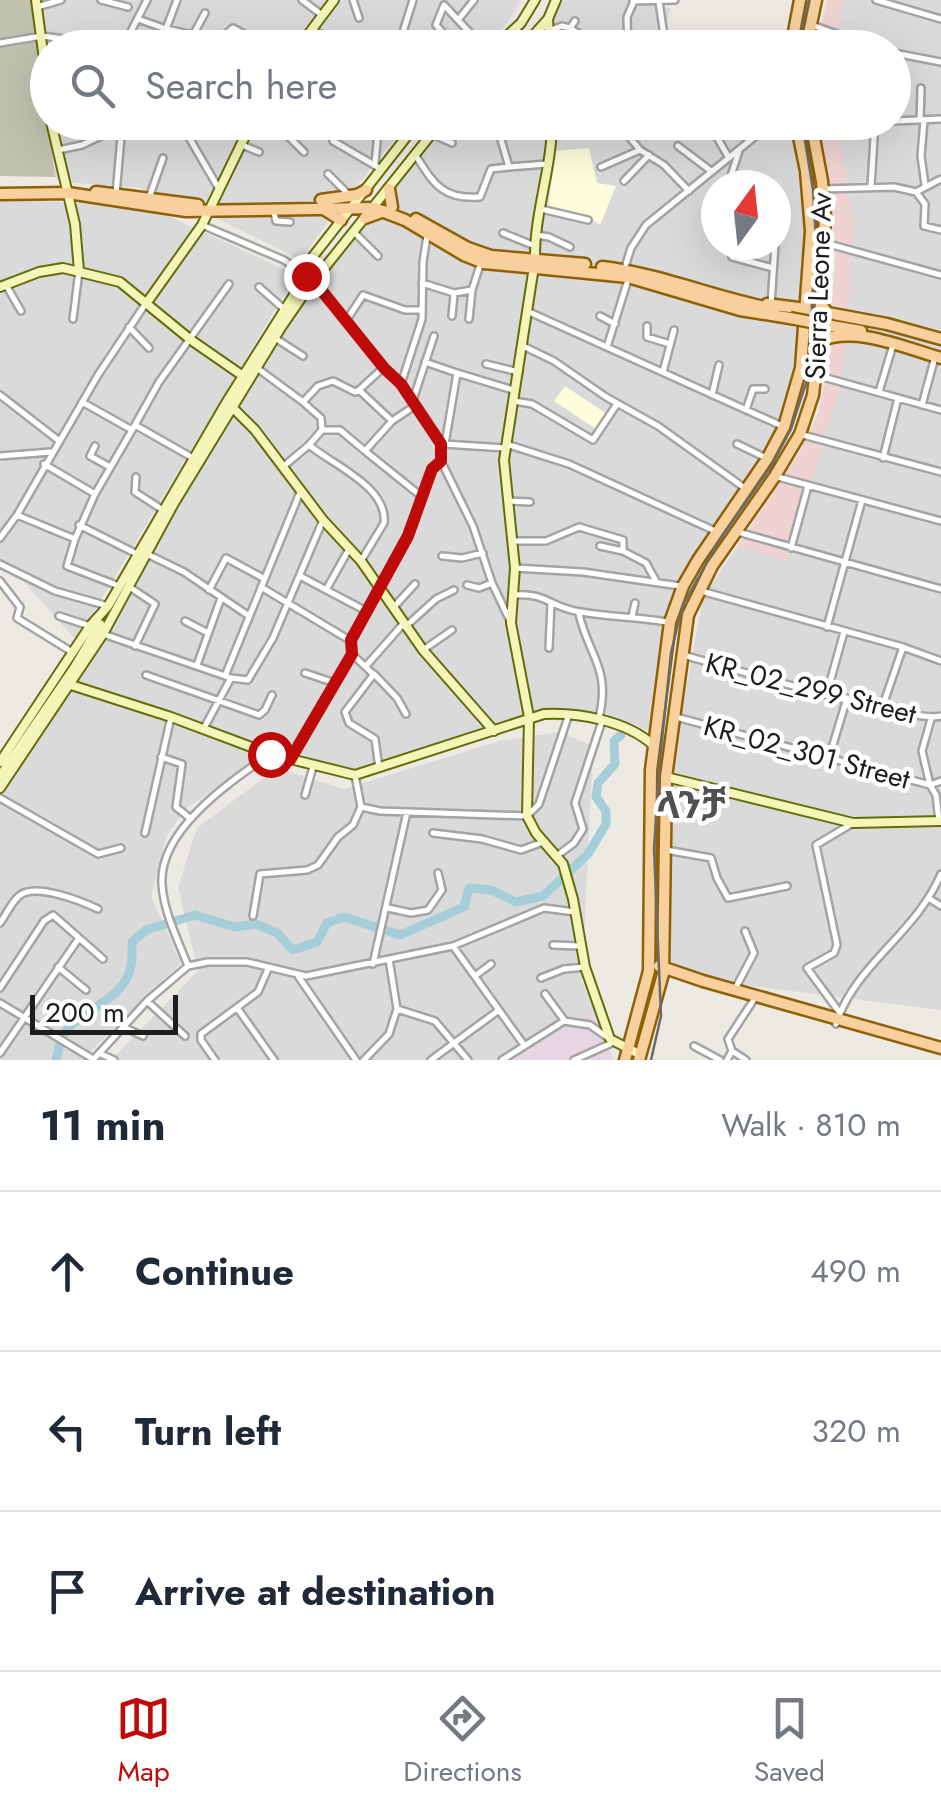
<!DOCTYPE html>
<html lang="en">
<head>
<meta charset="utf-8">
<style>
  body { margin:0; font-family:Jost,"Noto Sans Ethiopic",sans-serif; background:#f2f2f3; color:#1f2937 }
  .compass { position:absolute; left:701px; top:170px; width:90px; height:90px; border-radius:50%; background:#fff; box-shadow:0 10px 40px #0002; rotate:15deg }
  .scale { position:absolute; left:30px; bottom:25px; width:148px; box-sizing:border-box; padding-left:10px; border:5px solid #1d1d1d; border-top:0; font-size:28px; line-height:35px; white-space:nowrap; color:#1d1d1d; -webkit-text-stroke:8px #fff; paint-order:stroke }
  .stop { position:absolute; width:30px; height:30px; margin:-22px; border:8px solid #bf0a0a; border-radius:50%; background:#fff }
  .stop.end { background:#bf0a0a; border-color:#fff; box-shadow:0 2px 10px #0008 }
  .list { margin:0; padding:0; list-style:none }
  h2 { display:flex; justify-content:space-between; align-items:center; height:130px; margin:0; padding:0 40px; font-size:42px }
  h2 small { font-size:32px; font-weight:400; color:#747a83 }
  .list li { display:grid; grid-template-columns:65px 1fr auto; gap:30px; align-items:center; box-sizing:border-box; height:160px; padding:0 40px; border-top:2px solid #e0e1e3 }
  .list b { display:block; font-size:38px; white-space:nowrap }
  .list em { font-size:32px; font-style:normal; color:#747a83 }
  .icon { flex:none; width:55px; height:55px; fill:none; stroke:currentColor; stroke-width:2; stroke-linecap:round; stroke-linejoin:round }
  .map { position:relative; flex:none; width:941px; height:1060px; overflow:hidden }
  .search { position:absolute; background:#fff; box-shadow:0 10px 40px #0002; left:30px; right:30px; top:30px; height:110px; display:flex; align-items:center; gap:25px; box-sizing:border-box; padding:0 35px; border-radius:55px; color:#747a83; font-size:38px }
  .sheet { height:610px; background:#fff }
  nav { display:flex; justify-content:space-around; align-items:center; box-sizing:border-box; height:140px; border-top:2px solid #e0e1e3; background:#fff; font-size:28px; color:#747a83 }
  nav a { display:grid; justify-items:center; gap:5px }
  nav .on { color:#bf0a0a }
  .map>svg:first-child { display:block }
  .residential { fill:#dbdada; fill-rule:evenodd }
  .commercial { fill:#eed3d2 }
  .industrial { fill:#e6d5e3 }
  .education { fill:#fdfddc }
  .construction { fill:#c1c1af }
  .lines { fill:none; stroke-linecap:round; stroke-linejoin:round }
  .river { stroke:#a5ced9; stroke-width:9 }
  .street-casing { stroke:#a4a4a4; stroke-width:10 }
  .secondary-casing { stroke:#636d0a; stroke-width:12 }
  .primary-casing { stroke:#8e6107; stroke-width:15 }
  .street { stroke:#fff; stroke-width:5 }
  .secondary { stroke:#f3f6b8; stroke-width:8 }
  .primary { stroke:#f7d09e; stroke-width:10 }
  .tram { stroke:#6b6b6b; stroke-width:2.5 }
  .primary-bridge-casing { stroke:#8e6107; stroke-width:15; stroke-linecap:butt }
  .primary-bridge { stroke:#f7d09e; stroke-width:10 }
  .route { stroke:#bf0a0a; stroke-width:12 }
  .labels { text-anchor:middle; stroke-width:9; stroke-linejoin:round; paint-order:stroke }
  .street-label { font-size:28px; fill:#1d1d1d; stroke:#fff }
  .district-label { font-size:38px; font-weight:bold; fill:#505050; stroke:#fff }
</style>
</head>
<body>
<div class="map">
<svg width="941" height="1060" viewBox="0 0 941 1060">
  <rect width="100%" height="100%" fill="#edeae3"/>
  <!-- residential -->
  <path class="residential" d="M34,0H521L507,24L481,47L48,48L47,111Z
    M558,0H626L671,8L664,31L670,47L528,48L538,37Z
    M845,0H941V1010L713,981L668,962L669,784L703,596L737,547L787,560L840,389L838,123L894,122V48L833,47Z
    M49,123H408L335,212L301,260L200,210L140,188L64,182L55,177Z
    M447,123H793L807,224L801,341L793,385L778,431L675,595L652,731L585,713L544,710L359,772L328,767L275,751L76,682L116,622L142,567L240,400L308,293ZM716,185H776V245H716Z
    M0,198L136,207L169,216L296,275L89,620L75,639L24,582L0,570Z
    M71,690L161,719L263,758L186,808L166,837L151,896L181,963L93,1049L87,1060H0V798Z
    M559,732L593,746L582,980L595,1011L513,1060H111L198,971L178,887L197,828L277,768L344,789L499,741Z"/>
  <!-- commercial -->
  <path class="commercial" d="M827,0H845L833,47L816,48Z
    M817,123H838L853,223L848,324L840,389L787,561L737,547L799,453L818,414L827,369L835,260L828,172Z"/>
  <!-- industrial -->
  <path class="industrial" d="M595,1011L614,1060H513Z"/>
  <!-- education -->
  <path class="education" d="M589,148L597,183L616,186L600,225L591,218L548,208L556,151Z
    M565,386L607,414L596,429L554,401Z"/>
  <!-- construction -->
  <path class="construction" d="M0,0H34L55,177L0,176Z"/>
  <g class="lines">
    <!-- river -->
    <path class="river" d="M56,1060C59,1049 59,1041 66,1031C84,1008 118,1002 129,973C133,964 132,951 132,942L146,930L195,915L235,927L256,924L277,933L293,950L317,942L327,923L344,917L400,935L464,907L469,888L491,890L516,902L543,896L588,854L606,824V811L596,797L598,783L615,764L614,741L621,735"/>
    <defs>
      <path id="street" d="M101,0L128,7
        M302,0L322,15
        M353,0L359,18
        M876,0L941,19
        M633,1L675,0
        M659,2L666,48
        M37,7L61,0
        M138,19L166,29L177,0
        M458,20L474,0
        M812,25L875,48
        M570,28L589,40V48
        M167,29L193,35
        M311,30L355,48
        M551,30L562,26L570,28L575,21
        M551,35L560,36L573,48
        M0,43L42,36L123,47L147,0
        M191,48V39L205,13
        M210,48L233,28L270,48
        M398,48L413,0
        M464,48L446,36L436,25L444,5L471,34L469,48
        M628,48L627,17L634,1
        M894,53L941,62
        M920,120L921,88
        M924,120L921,156L925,185
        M894,121L941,119
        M180,122L219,189
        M274,122L304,152
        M617,122L640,150L664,165L689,191
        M708,122L729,158
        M596,127L609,122
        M814,127L871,122
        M53,131L79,122
        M432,134L452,143
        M500,136L509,167L547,164
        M333,141L381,169
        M242,145L259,152
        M678,146L711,171
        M58,150L82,145L101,136
        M416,156C434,184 443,200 480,197L491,169L509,167
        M375,163L379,122
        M601,167L640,150
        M328,174L350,196
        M624,181L649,155
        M728,185L739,151
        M871,186L875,122
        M823,189L894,187L916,192L941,179
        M916,192L925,204L924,226L941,230
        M116,194L121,137
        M149,198L163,158
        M776,205V208
        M273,209L276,221L290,222
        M541,209L588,220
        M202,225L284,260L314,281L383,368L401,384L441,444V461L473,526L492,583L511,623
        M354,232L378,256
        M503,233L535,246
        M536,235L549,237L570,247
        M825,243L941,275
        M732,257L773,268
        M626,264L631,248L646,225L773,122
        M422,283L454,293L472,290
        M6,285L21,311
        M259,287L284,309
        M771,304L775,245
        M527,311L784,427
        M452,316L454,294
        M600,316L615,324
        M73,319L79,271
        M469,319L472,290L481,262
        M346,321L363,295L405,310H422
        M647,326V337L670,344
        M129,327L149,348
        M275,338L303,356
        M523,346L554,361L606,397L658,426L746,489
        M607,347L627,283
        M425,362L457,373
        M486,364L519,372
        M257,368L303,402L318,386L333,381L355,392L359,390L392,421L416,405
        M663,372L674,330
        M816,375L941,410
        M401,384L422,319L423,262L427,236
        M359,390L383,368
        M879,392L893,345
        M0,395L58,440
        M712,395L719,365
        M413,400L434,336
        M514,401L532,404L593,440L617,404
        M82,402L132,430
        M304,403L321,418L322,430H340L365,451
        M922,405L935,357
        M746,410L753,389H765
        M392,421L365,451L421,496
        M135,425L159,382L229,284
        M803,435L941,472
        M444,444L505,448
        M445,444L457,373L513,390
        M506,444L569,464L715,531
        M737,444L766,458
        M309,445L322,430
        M95,446L90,456L110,467
        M0,456L51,452
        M883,458L898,398
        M44,464L95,494
        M284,466L309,445C333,465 388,487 384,523L361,561
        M136,477L135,492L163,510
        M778,477L941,521
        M508,501L530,502
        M17,515L75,539L95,494L135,425L193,458
        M79,525L139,555
        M738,532L941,589
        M0,538L17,515L98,375L146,303
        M75,539L67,566L119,586
        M513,541H546L579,527L623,540V551L646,563L656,581
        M600,546L623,551
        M791,548L808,486
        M145,553L184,572L249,616
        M442,556L462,558L483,553
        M0,564L55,591L108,606
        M515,568L583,572L680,586
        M300,576L366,611L407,535L432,469L441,461
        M0,581L20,607L17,618L72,652
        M467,585L479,588L492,583
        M128,586L155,604L135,646
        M261,587L351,641L352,654L373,674
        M209,590L226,558L263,578
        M326,590L349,549
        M701,591L903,647L941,661
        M514,595C546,592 551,608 581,612C609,617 638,617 667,622
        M393,608L415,584
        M579,614C589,657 611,668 599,718
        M59,616L90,626
        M632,616L635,603
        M185,621L206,632
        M405,627L436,599L454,590
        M827,627L862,500
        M103,634L231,678L248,680L273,638L323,520
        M351,641L365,612
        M549,648L551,603
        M423,650L452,630
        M683,655C724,666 915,724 941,716
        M197,665L221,598
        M366,666L403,624
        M305,673L335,683
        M146,675L259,715L265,710L272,695
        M225,676L301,490
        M827,693L844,632
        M882,708L903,647
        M676,717L930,785L941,781
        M931,719L922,751L930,785L936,795L939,821
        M204,728L231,678
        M161,757L182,764L176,807L191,819
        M829,758L847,698
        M291,759L352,654
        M379,768L375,739L349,723L345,712L374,674L397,698L406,714
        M355,775L361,807L380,811L527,816L539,804L569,714
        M305,795L313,767
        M0,798L98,854L121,848
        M145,833L171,717
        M433,833L482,839L521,850L543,842
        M666,850L711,858L717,878L728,898L787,886
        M558,855L574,843L583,829L575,803L602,721
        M930,899L941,906
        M388,908L411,913L428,910L442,890L438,873
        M253,916L260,874L307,870L318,865L338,837L353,825L361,807
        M0,923C6,915 11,903 19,896C34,882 81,901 98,909
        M553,945L580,946
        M453,946L524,1045
        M389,959L397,1009L435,1021L468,1060
        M373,964L407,812
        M188,966L208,962H247L306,976L453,946L544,908L575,912
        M58,967L86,990
        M298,976L356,1060
        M475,976L491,964
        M541,978L564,969L585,967
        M0,988L44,921L53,915L103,959
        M735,989L754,953L745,931
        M545,994L564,1020
        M147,1001L185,1036
        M0,1003L93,1059
        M238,1009L274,1060
        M840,1013L807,968L834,953L837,945L816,845L853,823
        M836,1024C856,963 915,935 941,874
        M123,1027L143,1036
        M694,1046L720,1060
        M732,1051L746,1060
        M0,1053L79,938
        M99,1053L114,1060
        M93,1060L147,1001L188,966C178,940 164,913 162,885C158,830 230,782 270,754
        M215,1060L201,1040V1034L258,992L268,969
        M364,1060L389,1034L397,1009
        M431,1060L499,1010
        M502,1060L564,1021L590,1025L607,1037
        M574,1060L614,1042
        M727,1060L732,1051L728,1039L753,1001"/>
      <path id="secondary" d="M36,0L48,89
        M548,19L550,48
        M298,48L334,0
        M494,48L521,23L535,0
        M522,48L548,19L556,0
        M51,122L75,224L79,271
        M552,122C552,169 534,213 535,260L504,460L515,568L511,623L529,717L527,816L536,833L563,864L573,899L585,967L610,1039L641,1055
        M0,287L39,272L63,268L120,282L191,340L243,376
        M148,301L202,225L252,122
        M230,405L255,430L323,520L361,561L423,650L494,731
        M71,685L171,717L270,754L355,775L544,714C578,712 627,721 653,745
        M0,762L90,626L108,606L226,403L299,287L311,259L418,122
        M0,776L74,668L100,624
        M666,777L853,823L941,821
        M0,788L103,634L173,505L282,326L306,291L441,122"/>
      <path id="primary" d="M791,48L800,0
        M806,48L816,0
        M389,189L392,207
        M96,192L198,205
        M0,194L68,193L186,211L374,208L405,220L464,255L484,263L628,277L740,310L790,318
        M321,200L357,195L366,190
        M322,208L341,220
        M365,218L384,211
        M416,219L468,248L491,256L585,264
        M602,267C661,274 716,298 774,309
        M767,304L806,309
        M821,305L828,313L887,324L941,339
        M832,326L861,331
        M819,341C857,325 904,348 941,358
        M659,966L703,981L941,1048
        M625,1060L649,971L651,770L670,622L683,586L698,560L767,459L784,427L801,368L811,231L806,171L796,122
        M639,1060L663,974L666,777L688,615L712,566L775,476L800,434L813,395L819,341L825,216L822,181L811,122"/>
    </defs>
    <!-- street casing -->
    <use href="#street" class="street-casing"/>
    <!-- secondary casing -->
    <use href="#secondary" class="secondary-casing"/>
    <!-- primary casing -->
    <use href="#primary" class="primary-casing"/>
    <!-- street -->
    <use href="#street" class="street"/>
    <!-- secondary -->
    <use href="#secondary" class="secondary"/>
    <!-- primary -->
    <use href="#primary" class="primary"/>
    <!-- tram -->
    <path class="tram" d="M797,48L809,0
      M651,1060L661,1016L654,849L659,769L671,653L678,624L684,603L720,539L772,465L791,429L808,377L816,242L813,190L802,122"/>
    <defs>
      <path id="primary-bridge" d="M790,318L832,326"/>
    </defs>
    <!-- primary-bridge casing -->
    <use href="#primary-bridge" class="primary-bridge-casing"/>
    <!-- primary-bridge -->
    <use href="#primary-bridge" class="primary-bridge"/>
  </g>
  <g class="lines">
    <!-- route -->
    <path class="route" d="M270,754L290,760L352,654L351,640L408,536L432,469L441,461V444L401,384L384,368L314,281L306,276"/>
  </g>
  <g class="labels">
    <!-- street labels -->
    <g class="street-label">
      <text transform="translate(818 286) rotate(-88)" y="10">Sierra Leone Av</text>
      <text transform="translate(811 688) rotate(14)" y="10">KR_02_299 Street</text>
      <text transform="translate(807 752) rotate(15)" y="10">KR_02_301 Street</text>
    </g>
    <!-- district labels -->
    <g class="district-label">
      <text x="691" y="818">ላንቻ</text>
    </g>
  </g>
</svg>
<svg class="compass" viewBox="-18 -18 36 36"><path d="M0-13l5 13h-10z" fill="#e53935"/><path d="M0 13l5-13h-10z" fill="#747a83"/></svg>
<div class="scale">200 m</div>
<div class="stop" style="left:270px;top:754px"></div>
<div class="stop end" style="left:306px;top:276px"></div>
<div class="search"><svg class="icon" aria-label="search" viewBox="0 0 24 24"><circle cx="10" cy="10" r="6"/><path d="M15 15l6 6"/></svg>Search here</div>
</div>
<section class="sheet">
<h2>11 min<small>Walk · 810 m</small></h2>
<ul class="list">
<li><svg class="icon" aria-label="ahead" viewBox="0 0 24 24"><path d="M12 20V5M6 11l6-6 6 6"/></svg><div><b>Continue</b></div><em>490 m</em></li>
<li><svg class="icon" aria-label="left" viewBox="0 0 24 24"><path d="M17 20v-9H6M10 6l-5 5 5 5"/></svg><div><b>Turn left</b></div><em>320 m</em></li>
<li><svg class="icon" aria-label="arrive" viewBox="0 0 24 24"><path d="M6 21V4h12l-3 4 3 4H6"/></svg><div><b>Arrive at destination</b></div></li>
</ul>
</section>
<nav>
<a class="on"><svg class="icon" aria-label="map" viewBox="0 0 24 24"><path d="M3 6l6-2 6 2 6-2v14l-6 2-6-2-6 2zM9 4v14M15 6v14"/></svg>Map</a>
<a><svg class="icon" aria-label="directions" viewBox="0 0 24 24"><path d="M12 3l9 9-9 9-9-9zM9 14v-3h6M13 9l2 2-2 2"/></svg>Directions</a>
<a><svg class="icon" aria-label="saved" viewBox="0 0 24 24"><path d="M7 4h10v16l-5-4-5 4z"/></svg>Saved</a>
</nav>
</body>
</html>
